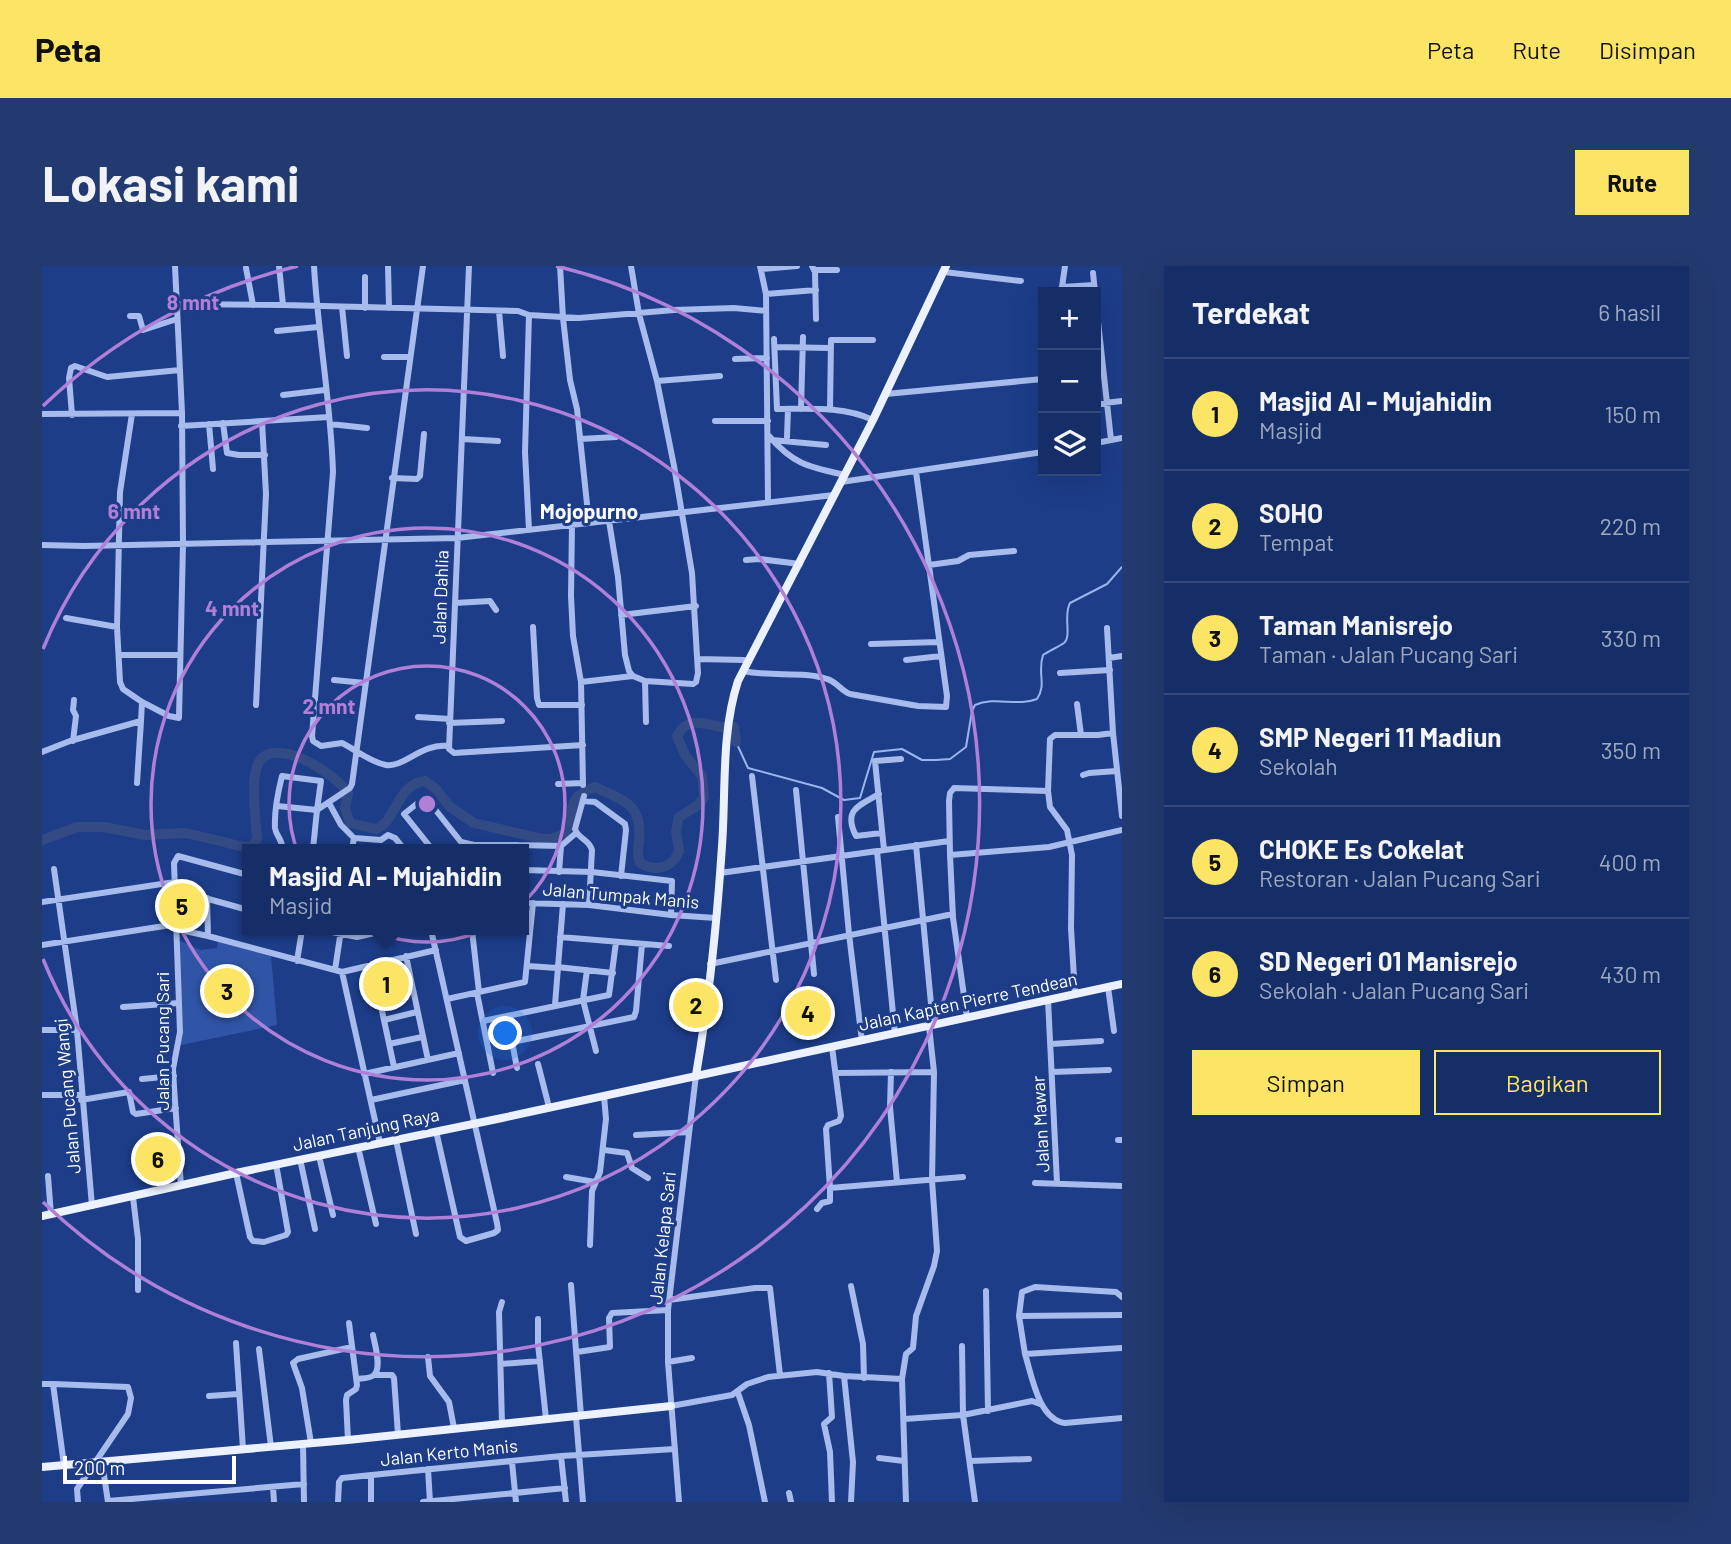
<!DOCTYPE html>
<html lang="id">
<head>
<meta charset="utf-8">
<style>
  body { margin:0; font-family:Barlow,sans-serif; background:#233a70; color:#f1f3f6 }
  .controls { position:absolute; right:21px; top:21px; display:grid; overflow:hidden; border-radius:0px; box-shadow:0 7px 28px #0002 }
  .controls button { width:63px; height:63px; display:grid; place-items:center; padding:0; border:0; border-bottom:2px solid #354a7b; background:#162e67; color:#f1f3f6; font:35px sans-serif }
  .scale { position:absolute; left:21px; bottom:18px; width:173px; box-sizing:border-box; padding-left:7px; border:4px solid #fff; border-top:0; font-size:19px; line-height:24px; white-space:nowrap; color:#fff; -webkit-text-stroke:5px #1d3d89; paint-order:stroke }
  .you { position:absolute; left:464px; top:768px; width:24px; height:24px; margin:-18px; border:5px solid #fff; border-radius:50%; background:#1a73e8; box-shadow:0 0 0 10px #1a73e833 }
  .badge { display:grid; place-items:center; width:46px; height:46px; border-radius:50%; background:#fce565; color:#111; font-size:23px; font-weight:700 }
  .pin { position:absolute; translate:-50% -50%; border:4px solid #fff; box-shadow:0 2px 7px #0006 }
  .popup { position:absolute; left:200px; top:578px; width:287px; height:91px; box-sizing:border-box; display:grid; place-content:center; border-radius:0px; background:#162e67; filter:drop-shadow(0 2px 5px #0005); font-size:23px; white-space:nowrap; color:#9ea8c0 }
  .popup b { font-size:26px; color:#f1f3f6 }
  .popup::after { content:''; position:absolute; left:50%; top:100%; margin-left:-14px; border:14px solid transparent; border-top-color:#162e67 }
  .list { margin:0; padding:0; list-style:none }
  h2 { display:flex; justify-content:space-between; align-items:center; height:91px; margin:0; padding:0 28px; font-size:30px }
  h2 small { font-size:23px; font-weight:400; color:#9ea8c0 }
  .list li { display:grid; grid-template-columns:46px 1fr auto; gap:21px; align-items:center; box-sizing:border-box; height:112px; padding:0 28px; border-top:2px solid #354a7b }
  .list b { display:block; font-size:26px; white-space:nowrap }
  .list p { margin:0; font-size:23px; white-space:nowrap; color:#9ea8c0 }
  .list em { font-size:23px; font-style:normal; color:#9ea8c0 }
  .actions { display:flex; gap:14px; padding:21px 28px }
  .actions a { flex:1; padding:16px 0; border:2px solid #fce565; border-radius:0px; text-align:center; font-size:24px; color:#fce565 }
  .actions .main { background:#fce565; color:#111 }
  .icon { flex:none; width:38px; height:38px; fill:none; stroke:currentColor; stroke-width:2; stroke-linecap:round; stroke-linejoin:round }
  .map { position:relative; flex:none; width:1080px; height:1236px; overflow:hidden; border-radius:0px }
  header { display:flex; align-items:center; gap:42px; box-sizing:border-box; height:98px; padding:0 35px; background:#fce565; color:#111 }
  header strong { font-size:33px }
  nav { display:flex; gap:38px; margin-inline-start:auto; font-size:24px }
  .intro { display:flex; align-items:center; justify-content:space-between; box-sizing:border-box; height:168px; padding:0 42px }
  h1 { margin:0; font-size:49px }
  .button { padding:18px 32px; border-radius:0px; background:#fce565; color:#111; font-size:24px; font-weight:700 }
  main { display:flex; gap:42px; padding:0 42px }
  aside { flex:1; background:#162e67; border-radius:0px; box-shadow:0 7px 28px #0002 }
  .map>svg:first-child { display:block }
  .green { fill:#3055a7 }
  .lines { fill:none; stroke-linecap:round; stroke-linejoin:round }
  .stream { stroke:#9ab5ee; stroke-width:2 }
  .river { stroke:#334b84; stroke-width:10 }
  .minor { stroke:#a7bcec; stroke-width:6 }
  .major { stroke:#ecf1ff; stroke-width:8 }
  .ring { fill:none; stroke:#b080d9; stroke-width:3.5 }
  .labels { text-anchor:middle; stroke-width:6; stroke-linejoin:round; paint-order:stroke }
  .street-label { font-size:18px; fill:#fff; stroke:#1d3d89 }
  .quarter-label { font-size:21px; font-weight:bold; fill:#fff; stroke:#1d3d89 }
  .centre { fill:#b080d9; stroke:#1d3d89; stroke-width:3.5 }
  .ring-label { font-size:21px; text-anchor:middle; font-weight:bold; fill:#b080d9; stroke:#1d3d89; stroke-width:6; stroke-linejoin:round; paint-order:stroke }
</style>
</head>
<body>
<header>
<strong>Peta</strong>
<nav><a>Peta</a><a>Rute</a><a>Disimpan</a></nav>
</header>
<div class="intro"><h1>Lokasi kami</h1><a class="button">Rute</a></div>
<main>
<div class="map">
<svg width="1080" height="1236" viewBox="0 0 1080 1236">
  <rect width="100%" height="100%" fill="#1d3d89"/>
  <!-- green -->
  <path class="green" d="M136,674L158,684L175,682L176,674L229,690L235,759L139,779Z"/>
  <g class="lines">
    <!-- stream -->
    <path class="stream" d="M694,476L706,502L780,522L802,534L818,532L832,486L860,483L880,494H894L908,493L924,481L930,445L933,439C953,430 975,441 995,433C1005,418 995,407 1001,389C1007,385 1016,381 1022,377C1030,370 1021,349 1028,337L1065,318L1080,301"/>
    <!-- river -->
    <path class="river" d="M0,574L35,561H62L103,569L144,567L202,581L210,580L215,573C214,555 208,514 216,498C231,467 294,508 306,527L303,542L308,557L334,563C356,554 354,518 383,515L394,523L408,541L432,557L501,573H510L523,567C536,544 520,533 553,521C582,535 601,538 597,575C596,583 595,588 598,597C613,606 630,603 637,585L634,565L637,551L655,540L662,531L660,510L643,489L635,470C649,443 673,466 692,461L694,476"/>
    <!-- minor -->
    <path class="minor" d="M237,0L241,39
      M272,0C276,69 289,137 291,206L270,470L271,475L279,480L300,477C314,484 328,496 344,499C362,502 379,477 406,480
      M346,0L347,42
      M427,0L407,483L412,487L541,479
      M518,0L521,52L528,114L535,143L547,257
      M718,0L724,28L726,236
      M770,0L773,6L774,53
      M204,2L211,39
      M719,3L755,0
      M772,4H795
      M902,6L979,15
      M1051,7L1053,26
      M323,11V42
      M1020,21L1023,0
      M1017,26L1020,21L1052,19
      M724,28L774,24
      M1054,37L1069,174
      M135,38L241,39L476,45L487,49L537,52L632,44L692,42L724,45
      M300,41L305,90
      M457,45L461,90
      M88,50H97L101,64L135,53
      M235,65L276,61
      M732,73L735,143C767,143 801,140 831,154
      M733,81L788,82
      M342,91H368
      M693,93L725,92
      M615,115L678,110
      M844,128L1001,113
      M241,129L283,124
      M1054,138L1080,135
      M759,143L761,71
      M788,144L789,74H831
      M0,148L140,147L133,0
      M30,149L27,112L29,102L33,100L65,111L138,104
      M673,155H726
      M181,157L185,187L197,189H223
      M167,158L171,203
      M288,158L325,162
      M139,160L287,151
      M727,170C752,199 767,201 803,209
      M745,171L746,143
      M421,173L456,175
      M538,173L574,171
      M730,174L784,179
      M1054,177L1080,172
      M350,212L375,213L378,210L382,168
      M799,216L1001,186
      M567,255L576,311L583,389L587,405L591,410L603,415L651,418L654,416L656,407L650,307L632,200L615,115L597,48L589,0
      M530,259L529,330L531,370L539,416L541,519
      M487,264L483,186L487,49
      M0,279L42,280L415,272L792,229
      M704,294L717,293L758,298
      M887,299L916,295L927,289L972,285
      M413,337L448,335L454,344
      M579,349L654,340
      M24,352L75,361
      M491,361L495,432L497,439H540
      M1065,362L1071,467L1080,550
      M829,378L897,376
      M77,389H138
      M1067,392L1080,390
      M656,393L702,394
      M864,394L899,390
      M701,405C729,411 761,405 785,413C794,415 799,425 808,428L876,440L904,441L905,430L874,206
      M1018,407L1068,404
      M292,414L323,417
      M603,415L604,456
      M539,416L591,410
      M100,436L127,450L137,452L141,278L140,147
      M1035,438L1039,469
      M214,439L224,228L220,155
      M376,451L408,453
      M407,457L460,455
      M31,475L34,450L31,444L32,434
      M0,486L28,475L99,455L100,436L81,423L78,416L75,361L78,226L90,148
      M1041,509L1047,507L1075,505
      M710,510L734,714
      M95,517L99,455
      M516,518L541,517
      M754,524L772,708
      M1006,525L912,522L908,527L907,535L908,589L1007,581L1080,564
      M837,528C816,540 801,544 814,570L840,567
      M542,530L533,563C536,573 547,573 550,584L547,639
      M541,535L553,536L583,558L584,564L579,610
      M287,537L299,559L312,572L339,574L346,569L353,572L362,583
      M235,540L275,544L279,515L240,510C236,526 232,545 233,562C234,571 241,573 240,583
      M796,551L807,668L820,775
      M475,579L519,580L534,567
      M874,579L891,759
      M271,583L275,544L308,522L310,518L381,0
      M310,583L312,572
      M390,583L362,548L382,532L388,537L419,576L432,579H476V583
      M842,584L833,495L859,493
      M835,585L853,768
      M908,589L911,652L925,751
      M12,603L35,764L50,940
      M482,604L550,606L630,615L629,649
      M517,606L519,580
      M678,607L907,575
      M134,624L206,644
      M165,632L166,670L293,704L300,706L394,684
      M0,636L133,616
      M482,637L547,639L629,649L674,652
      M134,663L166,670
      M280,664L315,671L346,664
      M389,664L455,957L456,964L452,967L424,975L418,971L394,865
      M430,664L437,726
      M518,671L627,680
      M0,679L135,658
      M364,690L386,794
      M255,695L260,664
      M330,698L352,801
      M668,698L911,648
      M486,700L515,702
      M515,701L571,707
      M293,704L299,664
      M545,704L541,734L554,785
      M300,706L338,877
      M1066,721L1072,765
      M435,727L451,807
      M337,729L370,722
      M1033,729L1029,662L1030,589L1025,564L1008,541L1006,525L1008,473L1013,469H1056L1071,467
      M405,733L483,716L491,637
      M1006,734L1015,917
      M513,739L521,638
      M81,741L137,737
      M465,750L475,802
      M342,754L375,746
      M441,755L567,729L574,676
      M0,764H35
      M470,776L592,751L594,745L600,678
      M347,778L380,771
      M1009,778L1059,775
      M790,781L799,850L797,855L786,859L784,863L788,922L921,911
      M496,798L507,841
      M849,806L848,841L855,916
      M1010,806L1067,804
      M794,807L892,806
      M322,808L417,787
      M100,813L132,810
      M0,829H39
      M39,834L87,826L91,846L94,848L134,842
      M329,834L423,814
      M594,869L647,866
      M354,874L374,968
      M1076,874H1080
      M316,881L334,958
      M562,884L585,887L590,902L606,912
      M277,890L291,949
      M258,893L273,963
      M194,907L208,971L211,975L222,976L244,969L246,966L234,898
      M6,910L9,949
      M524,911L553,916
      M993,917L1080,920
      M139,920L132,821L131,803L138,766L132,597L136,590L206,609
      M91,931L96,973V1024
      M775,943L780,937L788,935V922
      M548,979L550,925L558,906L564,853L562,830
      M529,1019L539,1150
      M809,1020L821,1078L822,1112
      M944,1025L946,1145
      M1080,1031L1074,1026L993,1021L980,1026L977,1050L983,1088L1080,1082
      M627,1034L713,1022H728L738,1109
      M460,1036L457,1046L460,1158
      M977,1050L1080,1049
      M496,1053V1078L504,1153
      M194,1077L201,1183
      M920,1080L921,1149L933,1236
      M217,1083L229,1181
      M535,1086L568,1081L567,1052L570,1047L626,1044
      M983,1088C990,1110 996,1153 1023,1157L1080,1152
      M386,1091L388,1110L407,1136L412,1162
      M626,1096L650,1092
      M459,1098L498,1095
      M787,1107L790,1151L782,1158L788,1186L790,1236
      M332,1109H350L352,1112L356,1168
      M802,1110L811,1196L809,1236
      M315,1113C319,1112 328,1113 332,1109C340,1102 333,1079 331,1069
      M0,1118H11
      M696,1127L707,1159L723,1236
      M167,1130L196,1128
      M629,1140L690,1129L705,1118L726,1111L775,1106L802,1110L860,1113
      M534,1151L541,1236
      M862,1153L921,1149L990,1135L998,1138
      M306,1174L304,1134L305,1129L314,1123L315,1119L307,1057
      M269,1177L260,1122L251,1097L256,1093L310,1081
      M261,1178L262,1236
      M519,1190L524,1236
      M837,1192L862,1195
      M928,1195L987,1193
      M60,1196L66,1236
      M470,1196L474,1236
      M22,1199L11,1118L86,1121L89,1132L86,1148L35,1223L36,1236
      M386,1203L388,1236
      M329,1209V1236
      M231,1221L232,1236
      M747,1227L749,1236
      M66,1235L262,1218
      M296,1236L297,1216L300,1212L519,1190L633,1183
      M381,1236L523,1222
      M637,1236L626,1096V1044L654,809
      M864,1236L860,1113L864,1088L871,1082L874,1050L892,1000L895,985L890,914L892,806L887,760"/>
    <!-- major -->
    <path class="major" d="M654,809C667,734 675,656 680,580C684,525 679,467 696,415L831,154L904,0
      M0,950L194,907L460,852L1080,718
      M0,1201L306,1174L629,1140"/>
  </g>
  <!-- distance rings -->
  <g class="ring">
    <circle cx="385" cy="538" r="138"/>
    <circle cx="385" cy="538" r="276"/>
    <path d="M1 383A414 414 0 1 1 1 693"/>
    <path d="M1 140A553 553 0 0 1 256 0M514 0A553 553 0 1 1 1 936"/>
  </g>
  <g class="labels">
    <!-- street labels -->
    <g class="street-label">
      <text transform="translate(399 331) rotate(-88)" y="6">Jalan Dahlia</text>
      <text transform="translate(579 630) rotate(5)" y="6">Jalan Tumpak Manis</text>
      <text transform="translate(926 736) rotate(-12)" y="6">Jalan Kapten Pierre Tendean</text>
      <text transform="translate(121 775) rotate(-90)" y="6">Jalan Pucang Sari</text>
      <text transform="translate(26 830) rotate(-95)" y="6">Jalan Pucang Wangi</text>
      <text transform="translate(999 858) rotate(-93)" y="6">Jalan Mawar</text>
      <text transform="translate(324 864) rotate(-12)" y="6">Jalan Tanjung Raya</text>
      <text transform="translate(621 972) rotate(-84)" y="6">Jalan Kelapa Sari</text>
      <text transform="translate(407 1187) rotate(-6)" y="6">Jalan Kerto Manis</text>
    </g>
    <!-- quarter labels -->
    <g class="quarter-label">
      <text x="547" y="253">Mojopurno</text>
    </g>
  </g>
  <circle cx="385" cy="538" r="10" class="centre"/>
  <g class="ring-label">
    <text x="151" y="44">8 mnt</text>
    <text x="92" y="253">6 mnt</text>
    <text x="190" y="350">4 mnt</text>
    <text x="287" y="448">2 mnt</text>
  </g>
</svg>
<div class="controls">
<button>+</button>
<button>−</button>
<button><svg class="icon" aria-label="layers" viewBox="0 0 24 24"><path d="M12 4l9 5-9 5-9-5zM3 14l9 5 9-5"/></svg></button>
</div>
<div class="scale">200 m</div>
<div class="you"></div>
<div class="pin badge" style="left:344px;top:718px">1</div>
<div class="popup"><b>Masjid Al - Mujahidin</b>Masjid</div>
<div class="pin badge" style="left:654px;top:739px">2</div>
<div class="pin badge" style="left:185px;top:725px">3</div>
<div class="pin badge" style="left:766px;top:747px">4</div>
<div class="pin badge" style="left:140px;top:640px">5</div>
<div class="pin badge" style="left:116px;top:893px">6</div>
</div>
<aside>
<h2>Terdekat<small>6 hasil</small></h2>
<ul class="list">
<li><span class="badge">1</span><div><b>Masjid Al - Mujahidin</b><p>Masjid</p></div><em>150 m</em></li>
<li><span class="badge">2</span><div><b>SOHO</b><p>Tempat</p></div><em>220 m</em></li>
<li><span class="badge">3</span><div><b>Taman Manisrejo</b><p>Taman · Jalan Pucang Sari</p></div><em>330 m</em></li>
<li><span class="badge">4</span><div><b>SMP Negeri 11 Madiun</b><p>Sekolah</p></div><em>350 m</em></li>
<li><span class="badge">5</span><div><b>CHOKE Es Cokelat</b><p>Restoran · Jalan Pucang Sari</p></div><em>400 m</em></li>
<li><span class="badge">6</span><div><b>SD Negeri 01 Manisrejo</b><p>Sekolah · Jalan Pucang Sari</p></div><em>430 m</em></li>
</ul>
<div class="actions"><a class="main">Simpan</a><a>Bagikan</a></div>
</aside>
</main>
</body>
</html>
